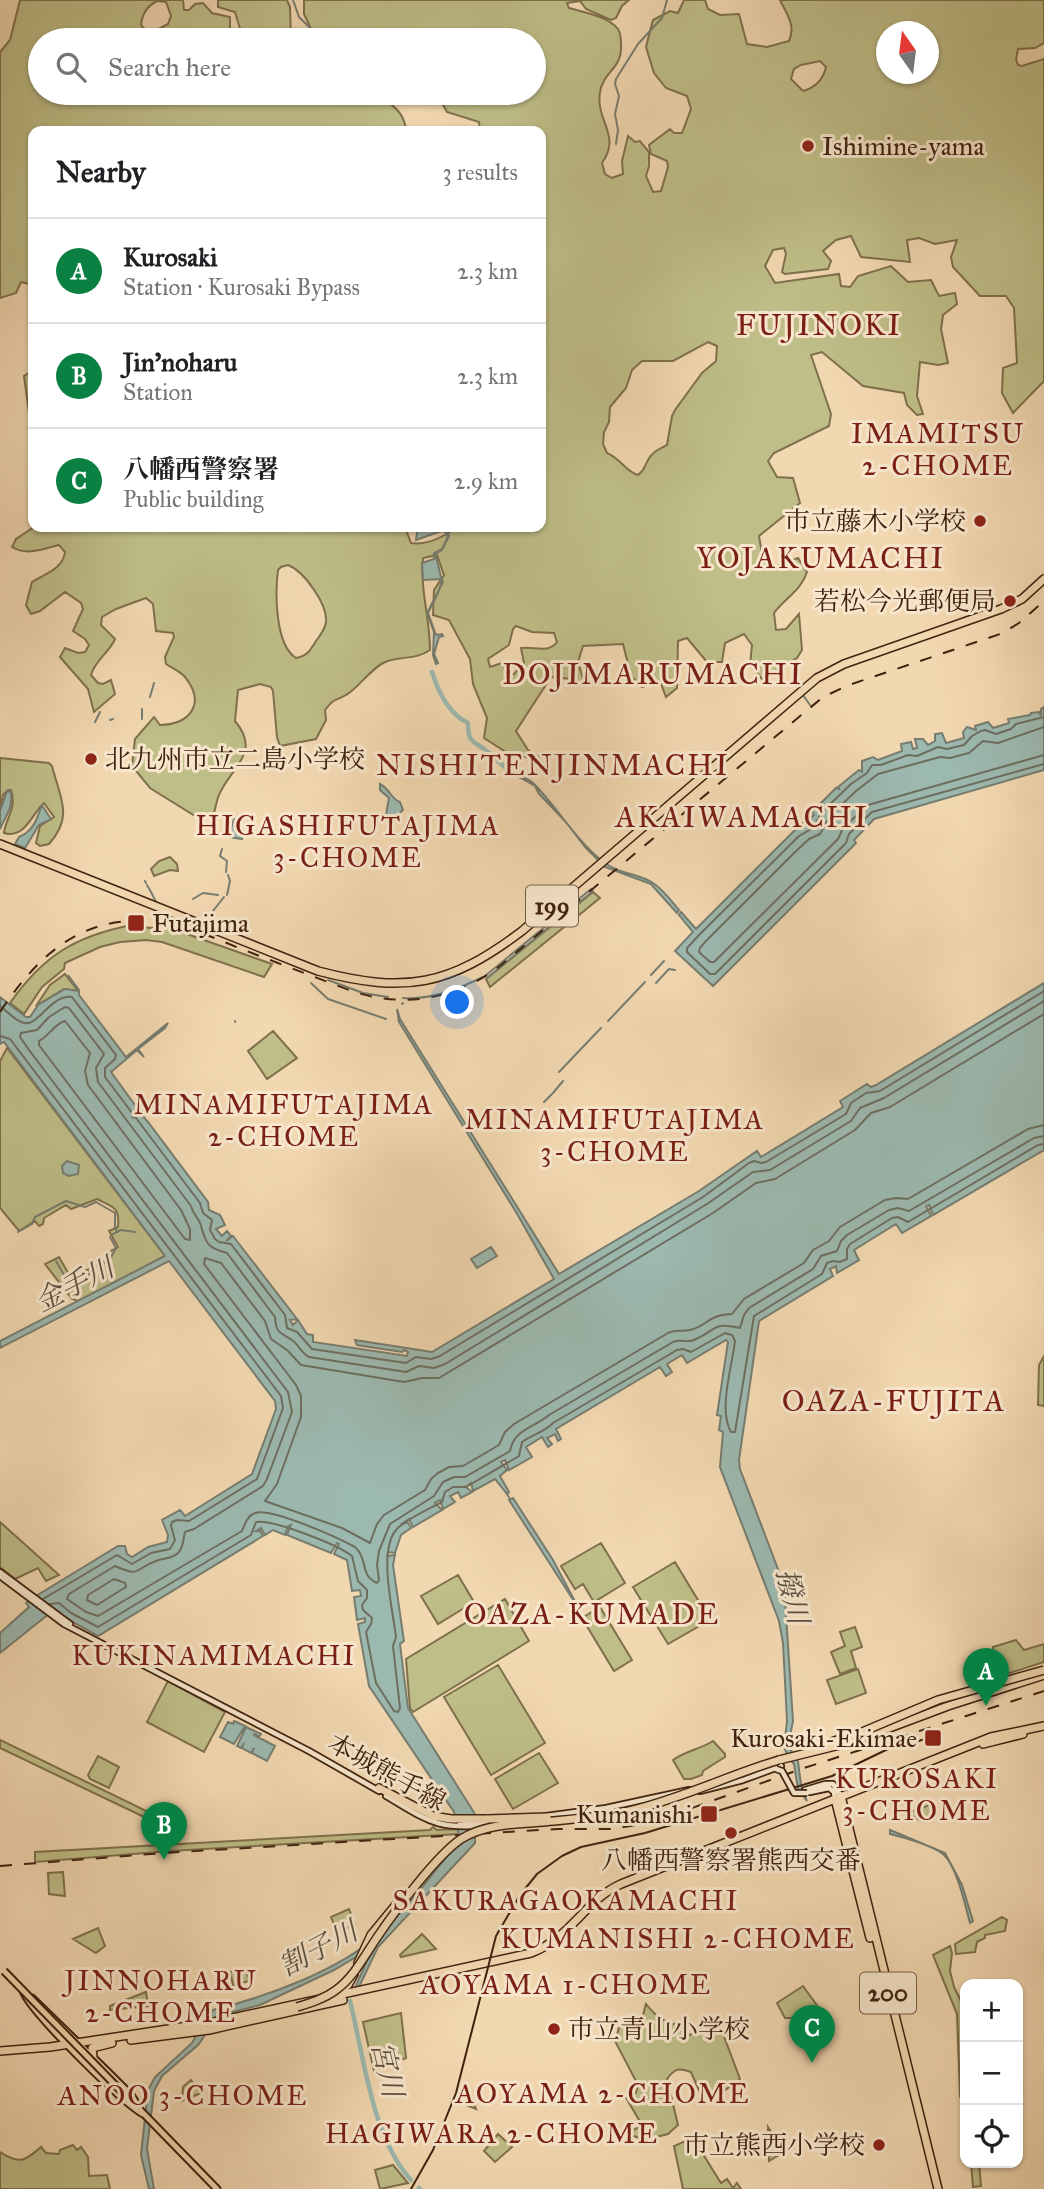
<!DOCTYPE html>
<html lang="en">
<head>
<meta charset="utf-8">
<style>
  body { margin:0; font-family:"IM FELL Great Primer","Noto Serif JP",serif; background:#f6f6f6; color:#202124 }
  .controls { position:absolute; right:21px; bottom:21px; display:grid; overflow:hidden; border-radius:14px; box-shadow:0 2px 5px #0004 }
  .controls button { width:63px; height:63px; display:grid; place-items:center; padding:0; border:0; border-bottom:2px solid #e0e0e0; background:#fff; color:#202124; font:35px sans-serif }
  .compass { position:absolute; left:876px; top:21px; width:63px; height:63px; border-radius:50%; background:#fff; box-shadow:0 2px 5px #0004; rotate:346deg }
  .you { position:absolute; left:458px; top:1003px; width:24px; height:24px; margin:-18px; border:5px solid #fff; border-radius:50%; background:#1a73e8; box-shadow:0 0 0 10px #1a73e833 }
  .badge { display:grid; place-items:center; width:46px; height:46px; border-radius:50%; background:#0b8043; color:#fff; font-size:23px; font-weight:700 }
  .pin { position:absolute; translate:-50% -58px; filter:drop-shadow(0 2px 4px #0008) }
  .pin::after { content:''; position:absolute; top:37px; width:24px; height:21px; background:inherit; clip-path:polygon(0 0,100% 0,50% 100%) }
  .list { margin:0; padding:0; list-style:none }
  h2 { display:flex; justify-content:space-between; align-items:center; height:91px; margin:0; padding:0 28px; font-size:30px }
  h2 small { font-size:23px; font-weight:400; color:#757577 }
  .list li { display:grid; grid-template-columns:46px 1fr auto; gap:21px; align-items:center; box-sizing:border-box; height:105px; padding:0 28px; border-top:2px solid #e0e0e0 }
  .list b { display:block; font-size:26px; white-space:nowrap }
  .list p { margin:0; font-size:23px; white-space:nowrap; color:#757577 }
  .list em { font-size:23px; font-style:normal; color:#757577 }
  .icon { flex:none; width:38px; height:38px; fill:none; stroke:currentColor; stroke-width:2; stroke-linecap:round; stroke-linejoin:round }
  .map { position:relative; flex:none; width:1044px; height:2189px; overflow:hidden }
  .search { position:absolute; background:#fff; box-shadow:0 2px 5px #0004; left:28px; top:28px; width:518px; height:77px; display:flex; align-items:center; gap:18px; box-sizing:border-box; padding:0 24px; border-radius:38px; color:#757577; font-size:26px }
  .panel { position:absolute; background:#fff; box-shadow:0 2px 5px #0004; left:28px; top:126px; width:518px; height:406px; border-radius:14px }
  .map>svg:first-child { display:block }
  .green { fill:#bfbe88; stroke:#7f704c; stroke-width:2; fill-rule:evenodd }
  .water { fill:#9cb9b0; stroke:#777d70; stroke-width:2 }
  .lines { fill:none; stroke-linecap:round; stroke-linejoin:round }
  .shore { stroke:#6e6e60; stroke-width:2 }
  .stream { stroke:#777d70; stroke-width:2 }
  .river { stroke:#9cb9b0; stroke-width:4.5 }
  .secondary-casing { stroke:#3f220f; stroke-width:8 }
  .primary-casing { stroke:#3f220f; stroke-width:9 }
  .highway-casing { stroke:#3f220f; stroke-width:10 }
  .secondary { stroke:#f7e6cc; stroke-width:4.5 }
  .primary { stroke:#f2d8b1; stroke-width:5 }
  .highway { stroke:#f2d8b1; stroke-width:7 }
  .tram { stroke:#3f220f; stroke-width:2 }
  .rail { stroke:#3f220f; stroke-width:2; stroke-dasharray:12 12; stroke-linecap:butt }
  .secondary-bridge-casing { stroke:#3f220f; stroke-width:8; stroke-linecap:butt }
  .primary-bridge-casing { stroke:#3f220f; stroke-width:9; stroke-linecap:butt }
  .highway-bridge-casing { stroke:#3f220f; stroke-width:10; stroke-linecap:butt }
  .secondary-bridge { stroke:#f7e6cc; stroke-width:4.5 }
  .primary-bridge { stroke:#f2d8b1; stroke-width:5 }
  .highway-bridge { stroke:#f2d8b1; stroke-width:7 }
  .poi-dot { fill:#8f2418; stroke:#f7e6cc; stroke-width:2.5 }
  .labels { text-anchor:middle; stroke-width:6; stroke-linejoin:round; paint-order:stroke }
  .shield { fill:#f7e6cc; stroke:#765d48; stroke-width:2 }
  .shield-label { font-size:24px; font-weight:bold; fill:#3f220f }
  .poi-label { font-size:26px; fill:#3f220f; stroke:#f7e6cc; text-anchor:end }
  .street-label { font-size:26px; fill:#3f220f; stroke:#f7e6cc }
  .neighbourhood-label { font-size:28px; letter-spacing:2px; fill:#7a1f14; stroke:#f7e6cc }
  .water-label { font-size:28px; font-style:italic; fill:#5b4f3f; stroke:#f7e6cc }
  .quarter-label { font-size:30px; letter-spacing:2px; fill:#7a1f14; stroke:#f7e6cc }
</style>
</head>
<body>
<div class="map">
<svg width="1044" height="2189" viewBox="0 0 1044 2189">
  <rect width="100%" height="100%" fill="#f2d8b1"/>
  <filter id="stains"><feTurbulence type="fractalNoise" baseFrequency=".00286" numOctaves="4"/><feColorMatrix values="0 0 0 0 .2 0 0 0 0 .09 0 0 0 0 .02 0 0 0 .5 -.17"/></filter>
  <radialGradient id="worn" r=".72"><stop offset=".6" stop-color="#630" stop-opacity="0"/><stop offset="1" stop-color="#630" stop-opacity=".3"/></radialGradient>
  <!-- green -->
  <path class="green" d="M20,0H183L184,10H189L195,4L203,3L212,13L230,17V40H40V93H385L383,100C396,106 405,116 406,131H33V285L21,282L16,293L0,298V52L10,40ZM157,1L166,2L171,16L168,24L149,34L141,25C142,15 147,6 157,1Z
    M218,0H287L290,7L291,40H252L241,32L235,12L218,7Z
    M304,0H629L622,6L616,18L611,20L586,9L580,1L567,3L569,8C583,12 609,17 618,29C621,33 621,40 621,45C623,68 603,72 600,92C595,121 622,135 602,163L605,174L612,178L623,174L622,161L628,136L635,142L640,141L649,152V166L646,176L653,192L661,191L668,167L667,161L651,154L649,145L670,129L674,133H682L691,109L687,96L666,88L654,73L646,47L653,20L670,11L678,13L684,0H705L708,9L720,15L739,14L747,44L767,47L789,41C796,25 787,15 780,0H1044V43L1035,48L1018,49L1016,59L1018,65L1022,66L1044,59V381L1013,413L1002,393L1003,368L1017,363L1014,308L1006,296H980L953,267L951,257L957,240L935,244L919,238L907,240L910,262L861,257L851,236L836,240L823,251L831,261L828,269L785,274L782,272L786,254L784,248L773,250L765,266L775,283L839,274L841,286L850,287L858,276L891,266L908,282L931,280L939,296L955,293L957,304L943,315L941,329L948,363L938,365L920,362L917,396L923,414L917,415L907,405L904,393L863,386L822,352L811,355L831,414L829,426L774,453L768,461L777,477L793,478L800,503L759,536L763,559L772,568L798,558L807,572C801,591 785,598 774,613L776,630L786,629L799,614L802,650L797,658L762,679L750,665L752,645L744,634L725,643L722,662H707L687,638L678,641L677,688L666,697L660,681L642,687L631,676L623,644L583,646L578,662L585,685L572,679L551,677L516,731L528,750L539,757L536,760L506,752L484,738L487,718L473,684L470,659L449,620L433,615L434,590L444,575L437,555L423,558C420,590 430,619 430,650C414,661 399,655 383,663C370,670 356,690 346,695C334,702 335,697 325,710L326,720L316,739L280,746L277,737L273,691L271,687L260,684L238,690L235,721C261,752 233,766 221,791C217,797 216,806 214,813L195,816L150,788L132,766L135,739L154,717L160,725C191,724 206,703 185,677C180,671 172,668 166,664L165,657L174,637L173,633L156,631L153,604L146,598L116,609L102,617L101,625L115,639C109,653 95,660 91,675L98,683L103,684L111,680L115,694L94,712L88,689L60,657L65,648L78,653L85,652L89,645L85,639L73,631L83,609L81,603L65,592L40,611L31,614L26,605L32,582C45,574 63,569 65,552L59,545C43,549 27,556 12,547L16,539L34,527H405L411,543C425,545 439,539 450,532V527H541V131H480L479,122L447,112L436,93H534V40H316L304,14ZM886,32H928V74H886ZM820,61L826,67C823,80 814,88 803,91L791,79L794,69L801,65ZM708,342L717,346L716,361L702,373L675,410L672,416L667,445C659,449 652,452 648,460C644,467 645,470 638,475C626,472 620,458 607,453L603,444L604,432L609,422L610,407L626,388L632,370L642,361H673ZM288,565C304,571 328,605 326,622C325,629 320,636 316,641C310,651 307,656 296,658C275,645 275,593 278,570L281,567ZM516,626L532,632L554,633L557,642C548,654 534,646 521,648L524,663L514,674L508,677L502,663L490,667L488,659L509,645L513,629Z
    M33,370V420H30L24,376Z
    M0,758L49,763L52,766C60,798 74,816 49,844L40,846L36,843L40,826L54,817L44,803C31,815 25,839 4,833C6,817 17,809 11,790H8L3,795L0,809Z
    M170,857L177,864L178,871L170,870L154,876L151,869L159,861Z
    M593,892L600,898L490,987L486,979Z
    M132,925L133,927L155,928L156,926L170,928L272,964L264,977L162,942L146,940L120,942L100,947L65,963L64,969L42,987L24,1014L10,1003C43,956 75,936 132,925Z
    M65,974L78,991L64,989L36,1006L50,985Z
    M273,1031L297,1058L267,1079L248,1051Z
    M7,1048L165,1256L79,1301L72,1299L45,1264L59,1257L71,1278L109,1259V1252L118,1247L109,1231L118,1227C120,1207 113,1207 97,1199L71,1209L66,1205L44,1218L43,1224L39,1226L35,1221L19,1231L0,1208V1061Z
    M1044,1356V1406L1038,1405L1039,1365Z
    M0,1523V1522L59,1575L46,1581L38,1568L15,1579L0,1567Z
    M601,1543L625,1583L594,1602L583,1584L575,1589L561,1566Z
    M675,1562L710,1620L668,1644L633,1587Z
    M458,1575L474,1602L438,1624L421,1596Z
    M505,1599L529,1641L413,1712L410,1708L406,1659Z
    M600,1607L632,1660L614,1671L582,1618Z
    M855,1627L862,1647L851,1651L856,1668L840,1674L831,1652L845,1646L840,1632Z
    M1016,1640L1024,1650L1044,1644V1662L985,1681V1678L976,1679L972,1664L974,1661V1658L993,1650V1647Z
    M498,1665L545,1743L491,1775L444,1697Z
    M858,1669L866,1693L836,1704L827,1680Z
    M168,1681L225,1712L204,1752L147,1722Z
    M0,1740L167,1821L165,1827L0,1748Z
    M713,1741L725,1754V1757L703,1771L702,1775L691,1779H684L673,1760C687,1750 699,1750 713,1741Z
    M539,1753L558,1783L513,1809L495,1779Z
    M98,1756L119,1767L109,1788L90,1779L88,1775Z
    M929,1805L936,1808L925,1822L906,1814Z
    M433,1827L437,1830L457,1829L459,1834L170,1851L35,1862V1852L430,1830Z
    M63,1872L65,1896L49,1894L48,1873Z
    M349,1909L355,1925L337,1932L331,1917Z
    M1002,1917L1007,1920L1005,1931L985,1935V1938L977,1942L975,1952L956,1954L955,1944Z
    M98,1928L105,1946L96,1953L73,1939Z
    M422,1934L436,1949L401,1957L400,1955Z
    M950,1946L952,1953L950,1971L954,1987L964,2007L965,2108L960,2096L957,2014L933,1955Z
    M246,1969L249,1981L233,1985L230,1972Z
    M803,1986L824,2015L811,2024L804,2018H785L777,2003Z
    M146,1992L148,2006L110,2010V2006Z
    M646,2004C657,2018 665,2023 683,2026L689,2035L720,2026L740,2079L720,2094L702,2085L700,2093L691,2072C679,2067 674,2069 667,2079L678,2125L668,2134L644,2140L634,2136L626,2137L623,2134L632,2127L634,2130L642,2125L625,2096L636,2093L638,2085L615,2041L619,2028L643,2015Z
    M401,2013L406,2058L374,2071L363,2022Z
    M191,2080L201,2093L182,2101L183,2087Z
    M466,2084L468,2085L476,2109L459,2102Z
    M768,2127L784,2152L769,2161Z
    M498,2134L512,2147L495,2162L484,2151Z
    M695,2137L701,2151L721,2183L727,2179L733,2188L737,2183L741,2189H683L674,2146Z
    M73,2145L77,2150L81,2147L88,2157L89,2176L107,2175L110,2189H0V2152C21,2165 24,2161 41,2147L46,2153L59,2154L60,2150Z
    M971,2163H979L981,2186L973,2187Z
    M393,2165L408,2183L380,2189L375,2170Z"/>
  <!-- water -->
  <path class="water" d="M418,527H438L441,531H446L449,536L442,550L435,554C445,587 443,582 428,613L436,635L442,634L443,636L439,637L434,654L438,663L436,664L433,655L434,632L427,613L443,582L442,579L423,580L422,563L434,559V553L442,549L448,536L446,532L441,531L416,540Z
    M1044,707V770L874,819L854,840L856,843L713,986L675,951L693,932L679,915L681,912L696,929L796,829L805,821L808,824L811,820L808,817L810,819L814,815L812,812L836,788L839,789L838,787L859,770L862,772V761L873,757L878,760L902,751L901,744L911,742L913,749L917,748L915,739H923L928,745L935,741V734L942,733L946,743L964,738L963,732L967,727L976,730L975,726L988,722L993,728L1009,723L1008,719L1030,715L1031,713L1039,712L1041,716V709Z
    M504,765C515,778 525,774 535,785C557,807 582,849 608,865C621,874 640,874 653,883C663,889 672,902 679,910L677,913L651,884L605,867L586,848L565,821L539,794L535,786L521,778L511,775Z
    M380,784C389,788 392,800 400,802L403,810L393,819H388L386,815L389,798L380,790Z
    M7,791L11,792C13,809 6,815 0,829V811Z
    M41,807H43L51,819L39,825L25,848L15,844L19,837C32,832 37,820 41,807Z
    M234,819L240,822L242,839L223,836L232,826Z
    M68,975L79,990V995L126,1057L168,1023L165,1028L138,1049L144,1057L137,1050L111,1072L140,1112L132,1118L141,1114L148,1122L208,1202L209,1210L220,1215L225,1225L216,1229L222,1236L227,1231L231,1236L226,1241L233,1236L297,1319L290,1320L293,1325L298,1320L307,1334L313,1335V1342L407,1356L408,1352L404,1350L402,1352L357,1345L355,1340L432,1352L554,1279L516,1212L399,1022L397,1009L400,1019L559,1274L699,1191L757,1151L761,1157L843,1107L840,1101L867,1084L871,1087L876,1085L1044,983V1150L933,1215L929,1205L926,1206L931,1216L902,1233L896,1224L854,1250L859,1260L837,1273L836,1266L830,1269L833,1276L759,1321L739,1460L740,1469L784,1585L793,1721L788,1746L798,1761L801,1785L807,1801L798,1789L794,1764L789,1759L784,1747L787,1721L783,1643L779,1621L720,1467L723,1432L719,1430L721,1416L717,1415L728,1342L726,1340L687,1363L682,1355L667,1364L672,1372L666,1376L660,1367L556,1429L561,1439L558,1441L555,1434L547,1438L552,1444L548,1447L542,1437L526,1447L532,1457L509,1470L505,1460L501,1462L507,1470L500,1476L509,1492L507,1494L495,1479L473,1491L471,1483L466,1487L472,1492L461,1498L458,1492L450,1496L455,1502L443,1509L440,1500L435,1503L442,1510L413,1527L409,1519L403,1523H408L411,1528L401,1535L395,1553L388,1552L387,1556L395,1555L393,1565L404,1641L400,1644L408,1708L475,1814V1843L378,1947L359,1987L355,1988L373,1947L334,1970L260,2005L217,2016L199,2044L162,2076L154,2091L147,2149L154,2189H149L141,2155L148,2090L155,2077L192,2043L205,2019L213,2010C265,1997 339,1971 379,1934C408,1908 435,1870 460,1840L454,1812L369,1686L358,1624L365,1622V1618L357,1620L354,1597L361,1596L360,1590L352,1591L347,1560L334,1554L339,1544L337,1543L331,1553L287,1535L291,1525L288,1526L285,1535L273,1530L265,1535L261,1528L256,1531H260L263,1536L98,1636L67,1619L55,1609L0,1653V1633L29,1607L26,1603L36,1596L118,1546H125L127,1554L132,1557L148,1547L167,1542L168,1535L162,1520L180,1510L185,1516L252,1474L276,1409L275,1401L169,1261L0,1348V1341L165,1256L4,1042L0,1044V997L26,1017H30L38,1005L65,989L78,991Z
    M67,1161L79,1165L78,1174L69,1176L63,1173L62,1166Z
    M491,1247L497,1256L477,1268L471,1259Z
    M513,1498L553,1560L579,1609L509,1500Z
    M234,1721L245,1726L234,1744L220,1737L228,1722L233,1724Z
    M246,1727L261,1734L259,1737L255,1734L254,1735L275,1746L267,1761L252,1753L254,1748L251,1753L242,1748L244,1743L241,1748L237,1746Z
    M890,1830L945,1853L962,1885L973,1921L970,1923C965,1905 957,1866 943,1854C933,1846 903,1837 890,1834Z"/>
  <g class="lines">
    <!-- shore -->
    <path class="shore" d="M1044,717L1016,724L1011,729L996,734L985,730L981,731L972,736L964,745L947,749L938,747L917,756L908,755L881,765H872L867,773L851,784L822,812L813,828L799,836L700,934L687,948V952L710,974H715L846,843L849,834L872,812L1044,764
      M1044,727L998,743L983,741L969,753L950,758L940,757L878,774L856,791L830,816L820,834L809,839L793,854L706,941L700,948L699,952L710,962H714L838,839L843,828L868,805L1044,755
      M1044,1001L884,1098L860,1108L851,1121L770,1170L753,1172L707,1204L445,1364L434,1368L419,1366L406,1372L309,1357C301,1353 299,1345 292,1340C280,1332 276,1334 275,1317L227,1253C208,1248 206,1244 201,1226C200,1220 193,1214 191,1206L98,1082L96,1068L104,1054L69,1008L65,1007L49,1017L37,1030L21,1033L20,1037L29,1050L288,1392L292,1412L267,1479L263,1486L194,1529L185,1532C183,1539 184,1547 178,1553C172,1559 164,1558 156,1561C133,1569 142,1578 115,1566L69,1594L67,1599L86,1612L98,1616L242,1531C245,1524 247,1516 255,1513C271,1507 338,1538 355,1547C369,1560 359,1575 377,1583L379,1580L377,1565L379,1551L390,1524L434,1496L443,1482L454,1477H465L510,1451C514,1429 534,1428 549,1415L673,1342C681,1339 688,1343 694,1340C719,1329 711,1322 740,1328L744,1315L749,1308L813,1269L821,1256L837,1251L841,1241L847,1235L889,1210L898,1208L909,1211L1034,1138L1044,1136
      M0,1006C7,1011 15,1021 24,1023C38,1027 51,994 72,997L116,1055L115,1059L105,1068V1077L200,1203L203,1213L212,1220L210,1230L215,1239L219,1242L231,1244L285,1315L287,1328L297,1332L312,1349L406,1363L416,1357L431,1359L440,1356L703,1197L749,1163L754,1161L761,1163L766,1162L846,1114L851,1103L866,1093L880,1091L1044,991
      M1044,1014L890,1107L871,1113L855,1130L775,1179L756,1183L713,1213L439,1378H422L404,1382L301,1365L287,1350L271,1339L265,1321L221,1263L205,1258L204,1264L296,1385L301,1396V1417L277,1484L265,1501L342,1528L370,1543L377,1524L384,1515L425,1490L431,1479L438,1473L449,1467L463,1466L499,1445L505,1432L514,1424L668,1333C676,1329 682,1332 690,1330C706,1327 709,1314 732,1314L744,1299L804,1263L813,1250L829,1241L840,1227L885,1200L896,1198L908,1199L1028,1129L1044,1125
      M65,1021L90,1053L85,1071L88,1085L181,1210L190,1229V1240L185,1239L39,1045V1041C49,1036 54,1024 65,1021Z
      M0,1036L10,1039L281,1396L283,1408L257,1479L189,1521L177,1520L172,1522L171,1526L175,1540L170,1549L151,1553L132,1564L117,1555L43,1599
      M114,1579L125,1583L126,1587L97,1605L87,1600L88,1595Z
      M50,1604L59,1603L71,1613L98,1627L251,1535L256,1522C273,1519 338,1545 352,1556L358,1581L367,1590V1598L362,1605L363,1610L372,1618L371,1624L366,1632L376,1683L394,1711L398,1712L400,1708L393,1646L396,1637C393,1611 378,1551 396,1530C404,1520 430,1508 442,1502L445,1492L453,1487H466L519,1456L522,1442C533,1434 545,1432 553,1423L677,1350L683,1349L691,1352L725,1333L732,1335L735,1341C732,1367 718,1410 731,1432H735L754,1316L822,1274L827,1263L833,1261L840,1262L847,1259V1249L850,1244L892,1218L898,1217L908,1222L1038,1145L1044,1144"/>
    <!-- stream -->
    <path class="stream" d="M293,0L299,17L309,27L311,40
      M616,144L618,130L615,114L619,96L615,84L616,79L638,44L662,18L667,0
      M803,695L810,705
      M150,697L154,683
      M142,719V709
      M110,720L113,719
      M95,722L100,712
      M222,849L220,856L227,861L226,872
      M145,881L146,883
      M147,885L151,892
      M151,892L157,904
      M227,895L230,881L228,875
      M193,899L203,893L218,895
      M209,916L224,897
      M651,975L664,961
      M485,976L591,889
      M486,979L593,891
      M328,980L363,993L388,997
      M311,983L328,999L386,1019
      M656,983L669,969L675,970
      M403,998C431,1000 458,989 483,977
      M402,1004L403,1003
      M608,1021L645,982
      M235,1022V1021
      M559,1072L601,1028
      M553,1093L563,1081
      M544,1102L552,1094
      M18,1232L32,1224L35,1217L66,1201L85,1207L96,1202L115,1213V1227L117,1232
      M113,1234L121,1230L135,1232
      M56,1261L67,1280L84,1273L89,1274
      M91,1273L94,1268L109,1261L116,1248L110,1237
      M507,1494L510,1499"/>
    <!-- river -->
    <path class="river" d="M432,672C438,691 449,714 468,723C468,746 475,740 489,753C495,758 500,763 506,768
      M350,2001C364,2057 372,2138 411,2180
      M419,2188L420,2189"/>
    <defs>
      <path id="secondary" d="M0,1572L70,1624
        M0,1576L64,1624L309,1751L379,1791
        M805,1790L825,1784H833L841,1796
        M700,1791L743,1780L781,1766
        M810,1792L829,1788L834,1792L835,1799
        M386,1796C429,1821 436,1830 488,1825
        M546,1816L606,1808L689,1790
        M459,1825L485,1822"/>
      <path id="primary" d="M24,1993C34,2015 121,2101 143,2114
        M32,1998L108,2072L131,2095L141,2111
        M141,2111L217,2189"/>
      <path id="highway" d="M0,844L318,971C406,994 449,986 522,931L817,678L844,664L1001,609L1022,599L1044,579
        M983,1744L1023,1734
        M822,1745L862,1732
        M779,1760L852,1742L948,1706L1044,1675
        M379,1788L433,1816L451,1819H488
        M841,1796L938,2189
        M835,1799L870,1938
        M358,1963L371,1935L399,1901
        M333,1994L348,1985L354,1974
        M131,2040L209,2030L343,2000
        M0,2051L50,2047L214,2022L531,1953C571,1938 585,1900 621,1884L991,1737L1044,1726
        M93,2057L92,2048L112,2043"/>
    </defs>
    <!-- secondary casing -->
    <use href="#secondary" class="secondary-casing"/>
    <!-- primary casing -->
    <use href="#primary" class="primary-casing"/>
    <!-- highway casing -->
    <use href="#highway" class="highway-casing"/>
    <!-- secondary -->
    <use href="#secondary" class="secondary"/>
    <!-- primary -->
    <use href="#primary" class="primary"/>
    <!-- highway -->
    <use href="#highway" class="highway"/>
    <!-- tram -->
    <path class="tram" d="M411,2189L433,2150L456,2093L496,1936L520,1895L537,1874L562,1856L581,1847L645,1833L832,1776L888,1749L937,1736"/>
    <!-- rail -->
    <path class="rail" d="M0,1012C44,946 94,906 178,926C199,931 219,940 239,948C275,962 312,976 349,990C401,1009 455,1000 500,966L823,697L849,685L1003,633L1019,623L1044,601
      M0,1866L164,1853L557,1829H613L653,1822L801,1769L1044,1691"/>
    <defs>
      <path id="secondary-bridge" d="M776,1769L782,1771L794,1793H807"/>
      <path id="primary-bridge" d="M4,1971L124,2094"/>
      <path id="highway-bridge" d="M862,1732L938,1700L1044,1670
        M488,1819L547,1817
        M297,2007C310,2003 324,1999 336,1990C354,1977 365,1955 378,1936C395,1911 437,1855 461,1839C485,1824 515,1824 543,1822C573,1819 604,1817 633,1810C683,1798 729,1775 779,1760"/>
    </defs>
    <!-- secondary-bridge casing -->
    <use href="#secondary-bridge" class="secondary-bridge-casing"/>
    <!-- primary-bridge casing -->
    <use href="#primary-bridge" class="primary-bridge-casing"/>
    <!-- highway-bridge casing -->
    <use href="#highway-bridge" class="highway-bridge-casing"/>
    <!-- secondary-bridge -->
    <use href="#secondary-bridge" class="secondary-bridge"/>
    <!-- primary-bridge -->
    <use href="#primary-bridge" class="primary-bridge"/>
    <!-- highway-bridge -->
    <use href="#highway-bridge" class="highway-bridge"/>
  </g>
  <!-- markers -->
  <g class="poi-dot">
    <circle cx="808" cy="146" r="7"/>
    <circle cx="980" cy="521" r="7"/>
    <circle cx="1010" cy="601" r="7"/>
    <circle cx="91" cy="759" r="7"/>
    <rect x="127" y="914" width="18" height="18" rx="3.5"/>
    <rect x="924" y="1729" width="18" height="18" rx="3.5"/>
    <rect x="700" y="1805" width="18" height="18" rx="3.5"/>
    <circle cx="731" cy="1833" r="7"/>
    <circle cx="554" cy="2029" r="7"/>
    <circle cx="879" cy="2145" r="7"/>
  </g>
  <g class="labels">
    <!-- shield labels -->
    <g class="shield">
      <rect x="526" y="885.5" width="52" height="41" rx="5"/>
      <rect x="860" y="1972.5" width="56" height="41" rx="5"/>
    </g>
    <g class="shield-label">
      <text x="552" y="914">199</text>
      <text x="888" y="2001">200</text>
    </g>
    <!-- poi labels -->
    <g class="poi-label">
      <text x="822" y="155" text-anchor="start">Ishimine-yama</text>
      <text x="966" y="530">市立藤木小学校</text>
      <text x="996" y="610">若松今光郵便局</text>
      <text x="105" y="768" text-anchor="start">北九州市立二島小学校</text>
      <text x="152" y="932" text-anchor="start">Futajima</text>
      <text x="917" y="1747">Kurosaki-Ekimae</text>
      <text x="693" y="1823">Kumanishi</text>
      <text x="731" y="1869" text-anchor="middle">八幡西警察署熊西交番</text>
      <text x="568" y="2038" text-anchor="start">市立青山小学校</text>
      <text x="865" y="2154">市立熊西小学校</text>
    </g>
    <!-- street labels -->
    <g class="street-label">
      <text transform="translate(387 1772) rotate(29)" y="9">本城熊手線</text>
    </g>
    <!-- neighbourhood labels -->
    <g class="neighbourhood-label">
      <text x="938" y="443">IMAMITSU<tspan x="938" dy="32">2-CHOME</tspan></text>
      <text x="348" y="835">HIGASHIFUTAJIMA<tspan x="348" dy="32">3-CHOME</tspan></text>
      <text x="284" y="1114">MINAMIFUTAJIMA<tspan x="284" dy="32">2-CHOME</tspan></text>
      <text x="615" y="1129">MINAMIFUTAJIMA<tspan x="615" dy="32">3-CHOME</tspan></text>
      <text x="214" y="1665">KUKINAMIMACHI</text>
      <text x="917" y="1788">KUROSAKI<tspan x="917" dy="32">3-CHOME</tspan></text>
      <text x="566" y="1910">SAKURAGAOKAMACHI</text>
      <text x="678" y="1948">KUMANISHI 2-CHOME</text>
      <text x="161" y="1990">JINNOHARU<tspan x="161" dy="32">2-CHOME</tspan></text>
      <text x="566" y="1994">AOYAMA 1-CHOME</text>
      <text x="603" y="2103">AOYAMA 2-CHOME</text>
      <text x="183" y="2105">ANOO 3-CHOME</text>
      <text x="492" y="2143">HAGIWARA 2-CHOME</text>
    </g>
    <!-- water labels -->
    <g class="water-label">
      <text transform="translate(74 1284) rotate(-27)" y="10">金手川</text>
      <text transform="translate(793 1596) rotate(76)" y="10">撥川</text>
      <text transform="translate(318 1948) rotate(-28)" y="10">割子川</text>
      <text transform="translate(388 2069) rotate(77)" y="10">宮川</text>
    </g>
    <!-- quarter labels -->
    <g class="quarter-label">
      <text x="819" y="335">FUJINOKI</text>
      <text x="821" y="568">YOJAKUMACHI</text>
      <text x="653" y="684">DOJIMARUMACHI</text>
      <text x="553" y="775">NISHITENJINMACHI</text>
      <text x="742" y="827">AKAIWAMACHI</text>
      <text x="894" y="1411">OAZA-FUJITA</text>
      <text x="592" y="1624">OAZA-KUMADE</text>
    </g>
  </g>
  <rect width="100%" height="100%" filter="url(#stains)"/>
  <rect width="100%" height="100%" fill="url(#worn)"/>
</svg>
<div class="controls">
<button>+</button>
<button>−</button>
<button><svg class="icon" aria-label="locate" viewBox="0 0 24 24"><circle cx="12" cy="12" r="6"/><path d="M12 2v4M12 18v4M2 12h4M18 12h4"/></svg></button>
</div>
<svg class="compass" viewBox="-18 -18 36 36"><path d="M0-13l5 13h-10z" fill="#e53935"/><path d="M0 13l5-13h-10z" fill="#757577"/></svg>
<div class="you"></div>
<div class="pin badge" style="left:986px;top:1706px">A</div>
<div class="pin badge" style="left:164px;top:1860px">B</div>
<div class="pin badge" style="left:812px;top:2063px">C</div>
<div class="search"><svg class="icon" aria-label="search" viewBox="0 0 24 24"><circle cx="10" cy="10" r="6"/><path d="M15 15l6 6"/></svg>Search here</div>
<section class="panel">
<h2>Nearby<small>3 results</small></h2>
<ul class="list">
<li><span class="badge">A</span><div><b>Kurosaki</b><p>Station · Kurosaki Bypass</p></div><em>2.3 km</em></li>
<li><span class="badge">B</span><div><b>Jin'noharu</b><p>Station</p></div><em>2.3 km</em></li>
<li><span class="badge">C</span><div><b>八幡西警察署</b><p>Public building</p></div><em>2.9 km</em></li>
</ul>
</section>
</div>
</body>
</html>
